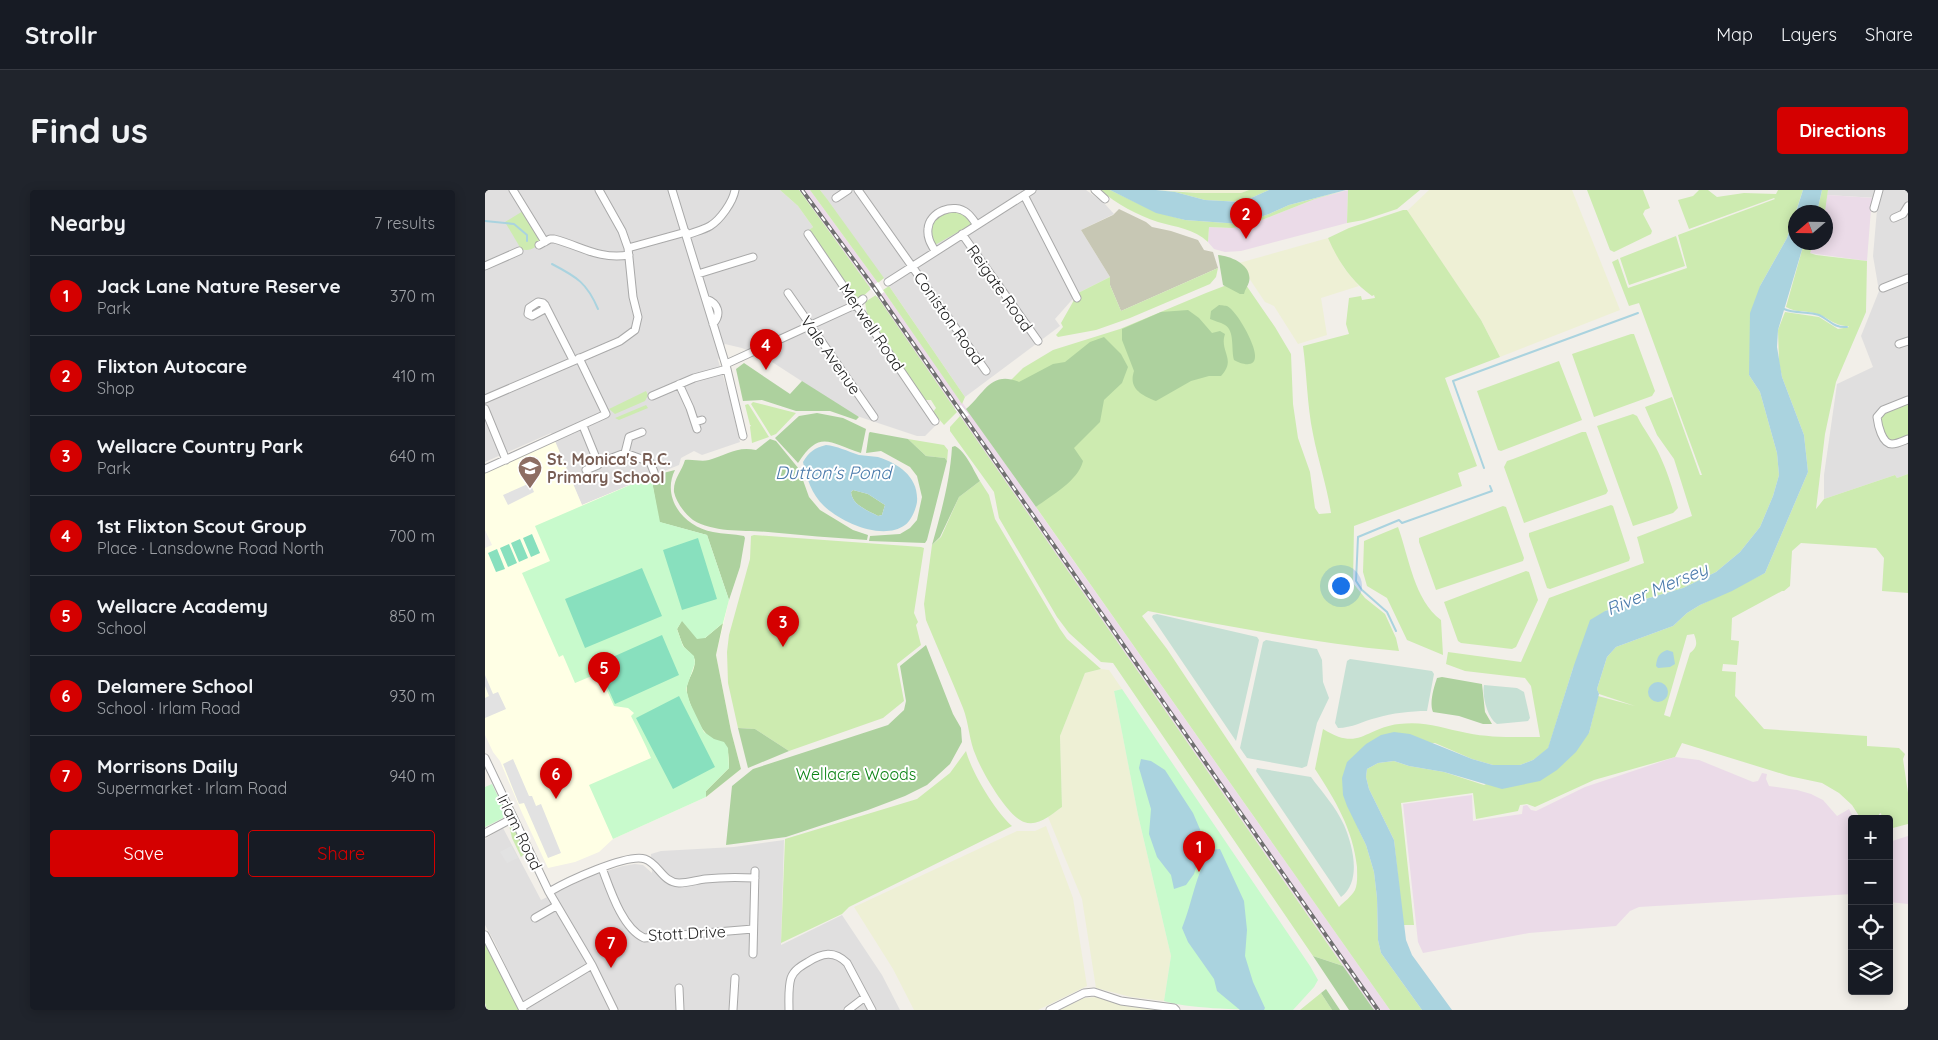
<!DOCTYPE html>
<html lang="en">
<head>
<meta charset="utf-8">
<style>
  body { margin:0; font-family:Quicksand,sans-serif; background:#20242c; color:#f1f3f6 }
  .controls { position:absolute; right:15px; bottom:15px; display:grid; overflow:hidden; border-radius:5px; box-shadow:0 2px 12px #0003 }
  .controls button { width:45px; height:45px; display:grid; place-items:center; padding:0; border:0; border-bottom:1px solid #363941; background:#171b24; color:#f1f3f6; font:25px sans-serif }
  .compass { position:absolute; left:1303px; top:15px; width:45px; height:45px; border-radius:50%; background:#171b24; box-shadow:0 2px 12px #0003; rotate:250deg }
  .you { position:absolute; left:855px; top:395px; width:18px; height:18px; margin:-12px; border:4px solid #fff; border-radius:50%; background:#1a73e8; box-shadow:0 0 0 8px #1a73e833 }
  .badge { display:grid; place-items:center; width:32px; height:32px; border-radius:50%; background:#d40000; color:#fff; font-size:16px; font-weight:700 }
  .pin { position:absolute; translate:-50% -41px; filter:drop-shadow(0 1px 2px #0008) }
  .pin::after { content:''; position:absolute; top:26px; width:18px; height:15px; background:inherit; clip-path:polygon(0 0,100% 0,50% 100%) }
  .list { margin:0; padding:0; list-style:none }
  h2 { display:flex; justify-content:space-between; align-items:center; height:65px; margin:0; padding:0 20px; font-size:21px }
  h2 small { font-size:16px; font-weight:400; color:#9ea1a6 }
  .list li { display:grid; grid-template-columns:32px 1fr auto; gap:15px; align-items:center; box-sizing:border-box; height:80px; padding:0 20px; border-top:1px solid #363941 }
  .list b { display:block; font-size:19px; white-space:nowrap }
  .list p { margin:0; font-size:16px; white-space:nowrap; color:#9ea1a6 }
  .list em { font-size:16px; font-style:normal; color:#9ea1a6 }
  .actions { display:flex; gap:10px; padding:15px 20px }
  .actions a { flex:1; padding:11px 0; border:1px solid #d40000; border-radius:5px; text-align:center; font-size:18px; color:#d40000 }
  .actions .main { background:#d40000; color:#fff }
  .icon { flex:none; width:28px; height:28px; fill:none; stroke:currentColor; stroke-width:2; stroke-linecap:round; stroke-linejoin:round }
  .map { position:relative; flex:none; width:1423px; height:820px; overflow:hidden; border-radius:5px }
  header { display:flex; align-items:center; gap:30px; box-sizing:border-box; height:70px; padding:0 25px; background:#171b24; border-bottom:1px solid #363941 }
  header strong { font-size:24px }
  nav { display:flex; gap:28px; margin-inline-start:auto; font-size:18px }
  .intro { display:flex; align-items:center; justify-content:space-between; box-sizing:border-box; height:120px; padding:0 30px }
  h1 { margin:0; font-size:35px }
  .button { padding:12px 22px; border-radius:5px; background:#d40000; color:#fff; font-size:18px; font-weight:700 }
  main { display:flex; gap:30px; padding:0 30px }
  aside { flex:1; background:#171b24; border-radius:5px; box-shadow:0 2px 12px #0003 }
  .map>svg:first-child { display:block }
  .residential { fill:#e0dfdf }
  .industrial { fill:#ebdbe8 }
  .education { fill:#ffffe5 }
  .construction { fill:#c7c7b4 }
  .farmland { fill:#eef0d5 }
  .grass { fill:#cdebb0; fill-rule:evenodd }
  .forest { fill:#add19e }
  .wetland { fill:#c6e0d4 }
  .park { fill:#c8facc }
  .pitch { fill:#88e0be }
  .parking { fill:#e2e2e2 }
  .water { fill:#aad3df; fill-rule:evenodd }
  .pier { fill:#fff }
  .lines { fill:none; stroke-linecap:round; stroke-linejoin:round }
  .stream { stroke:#aad3df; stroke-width:2 }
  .minor-casing { stroke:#a9a9a9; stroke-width:9 }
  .minor { stroke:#fff; stroke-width:7 }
  .rail-casing { stroke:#707070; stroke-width:4 }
  .rail { stroke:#fff; stroke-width:2; stroke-dasharray:5.5; stroke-linecap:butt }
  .labels { text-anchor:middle; stroke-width:4; stroke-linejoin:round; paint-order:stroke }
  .street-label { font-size:16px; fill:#222; stroke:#fff }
  .education-label { font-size:16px; font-weight:bold; fill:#785e54; stroke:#fff; text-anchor:start }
  .park-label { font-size:16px; fill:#0c8416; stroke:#fff }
  .water-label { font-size:18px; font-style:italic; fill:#4a7aab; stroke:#fff }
</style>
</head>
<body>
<header>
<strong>Strollr</strong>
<nav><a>Map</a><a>Layers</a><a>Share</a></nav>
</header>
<div class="intro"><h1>Find us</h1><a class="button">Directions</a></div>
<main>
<aside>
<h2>Nearby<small>7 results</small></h2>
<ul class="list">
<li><span class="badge">1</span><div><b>Jack Lane Nature Reserve</b><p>Park</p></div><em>370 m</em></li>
<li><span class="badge">2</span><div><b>Flixton Autocare</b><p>Shop</p></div><em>410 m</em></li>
<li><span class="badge">3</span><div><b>Wellacre Country Park</b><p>Park</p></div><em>640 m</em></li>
<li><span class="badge">4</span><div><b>1st Flixton Scout Group</b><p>Place · Lansdowne Road North</p></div><em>700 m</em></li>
<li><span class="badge">5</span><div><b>Wellacre Academy</b><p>School</p></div><em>850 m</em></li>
<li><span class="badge">6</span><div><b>Delamere School</b><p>School · Irlam Road</p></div><em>930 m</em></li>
<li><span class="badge">7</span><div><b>Morrisons Daily</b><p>Supermarket · Irlam Road</p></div><em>940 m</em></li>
</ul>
<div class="actions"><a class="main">Save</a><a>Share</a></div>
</aside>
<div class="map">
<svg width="1423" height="820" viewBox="0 0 1423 820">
  <rect width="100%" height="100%" fill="#f2efe9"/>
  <!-- residential -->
  <path class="residential" d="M0,0H295L313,16L328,37L319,44L451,235L440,246H432L369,225L284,170L257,158L240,154L233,170L244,205L255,252L217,265L209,261L196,268L194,275L97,315L66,243L0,272Z
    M335,0H601L619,13L629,24L596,40L625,87L593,103L570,129L575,136L480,207L404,96Z
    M1343,0H1423V284L1412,288L1410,285L1339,309V285L1352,194L1388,177L1376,146L1394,101L1388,66L1393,8L1342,5Z
    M18,638L56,710L108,685L138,676L150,674L158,675L167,683L166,664L176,661L249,657L299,650L296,755L357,725L397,785L415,820H41L9,751L0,735V649Z"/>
  <!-- industrial -->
  <path class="industrial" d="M314,0H325L393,93L905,820H889L386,99Z
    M863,0L862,33L756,61L740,62L729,59L723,52L724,37L747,38L764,35L830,9Z
    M1342,5L1389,8L1386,19L1382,71L1324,63L1329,53L1340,52L1339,22Z
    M1190,567L1214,570L1268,592L1273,591L1277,583L1282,584L1281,589L1284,596L1312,600L1326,604L1338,610L1352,626L1364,619L1369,629H1367V704L1154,717L1145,721L1131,736L1044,743L938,763L933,752L918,614L987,605L988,631L1037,624L1038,616L1042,615L1046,620L1051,621L1100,597Z
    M1423,646V714L1404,712V652Z"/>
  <!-- education -->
  <path class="education" d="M70,251L97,315L166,286L174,332L244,410L231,465L246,541L256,579L221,607L128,649L114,662L90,672L63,678L37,623L15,571L8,562L0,545V358L7,355L0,340V282Z"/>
  <!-- construction -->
  <path class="construction" d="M634,19L661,32L667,37L686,41L713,50L719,60L728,62L733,78L636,121L625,95V87L596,40L628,25Z"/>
  <!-- farmland -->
  <path class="farmland" d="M688,0H764L756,3H711Z
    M944,0H1087L1135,120L1015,167L996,130L922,21Z
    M843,48L859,78L874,96L836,108L842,145L813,154L789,116L780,112L754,73Z
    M616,479L624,480L637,499L629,501L653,625L686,766L679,811L646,807L611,798L597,709L563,627L577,617L575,546L600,483Z
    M561,636L588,708L602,796L553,820H429L408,779L369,717L532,641H550Z
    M611,807L641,816L674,820H575L599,808Z"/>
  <!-- grass -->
  <path class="grass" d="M295,0H314L386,99L375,109L371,108L368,105L324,40L328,37L313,16Z
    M325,0H335L342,9L399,88L393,93Z
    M615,0H625L671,22L700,30L755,34L784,24L804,15L862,0L830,9L764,35L747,38L724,37L723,52C709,39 691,37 673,32C652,25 632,14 615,0Z
    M671,0L711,3H756L764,0H784L757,12L720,10L690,2Z
    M863,0H935L912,19L879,30L862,33Z
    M1102,0H1158L1165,18L1160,20L1158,24L1167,41L1166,44L1129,62L1125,60Z
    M1214,0H1223L1232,7L1259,3L1291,4L1293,0H1318L1302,48L1275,96L1264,185L1275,202L1292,263L1294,285L1288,306L1275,337L1255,362L1231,382L1198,398L1120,421L1088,478L1063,559L1048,570L1035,575H1008L987,569L950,553L881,554L873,638L881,655L889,682L892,708L893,750L896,763L937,820H905L551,317L557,312L522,194L538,178L568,160L635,139L721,103L747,93L761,95L790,137L806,164L808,214L813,248L825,282L830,318L834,324L846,323C842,296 833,270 828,244C822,215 822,185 818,156L864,144L861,134L864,108L876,106L877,110L890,108L889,105L887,106C866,91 853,71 843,48L864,38L918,20H922L996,130L1015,167L960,188L992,276L973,283L977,296L869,336L868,393L880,408L900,424L911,448L914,461C830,453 747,437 663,421L657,426L682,459L854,717C860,711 866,707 870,700C873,693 872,684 872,677C868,639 850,610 830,579L838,539C875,562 879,538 914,534C942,531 955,538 982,543C1006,548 1030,547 1055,547L1046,496L1040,488L980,481L961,474L963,462L1036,472L1064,408L1159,373L1152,347L1207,326L1189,269L1172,245L1160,217L1187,207L1215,285H1217L1154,113L1144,116L1127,72L1133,69L1143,98L1202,78L1193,45L1290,9L1289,8L1204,39L1193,10L1208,6Z
    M1337,0H1343L1340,21L1339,22H1332Z
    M38,21L57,51C52,57 45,62 36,59L20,32Z
    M470,21L479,25L487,34L450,55C443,35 448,24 470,21Z
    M1191,46L1200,76L1144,95L1135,68Z
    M1319,53H1329L1325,63L1331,65L1382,71L1381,122L1351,192L1340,244L1331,319L1339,309L1410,285L1412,288L1423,284V403L1397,401L1399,368L1391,358L1316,353L1307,361L1305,396L1299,401H1297L1247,428L1246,450L1254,451L1252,475L1238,474L1237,481L1251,482L1250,506L1279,539L1382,546V556L1414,558L1420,564L1418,569L1423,603V634L1404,639V629H1397L1396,623L1394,624V629H1376L1367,615L1354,603L1337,593L1304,586L1197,553L1190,567L1109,590L1050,617L1042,614L1035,615L1033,621L991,629L988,603L916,613L929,735H918L909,650L884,599L881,587L882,579L893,573L909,571L924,576L959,582L999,595L1104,543L1113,506L1150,516L1114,504L1112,499L1122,467L1131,457L1188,436L1202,423L1215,415L1280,383L1323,282L1319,245L1297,187L1294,172L1293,140L1300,122L1334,127L1353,139L1364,137L1363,136C1348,136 1343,126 1329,123C1319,120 1311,123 1301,117ZM1209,444C1212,452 1213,457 1205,463L1185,527L1179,525L1202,445Z
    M733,78L731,87L725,94L645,128L611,140L573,147L571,145L578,137L576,133L593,103L625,87V95L636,121Z
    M404,96L480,207L477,214L398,100Z
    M391,105L472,222L459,235L448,222L451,218L446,210H440L382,124L380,112Z
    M1146,144H1149L1170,201L1167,206L1109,227L1087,164Z
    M1074,171L1097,230L1016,261L1013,260L992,201Z
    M161,201L163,205L160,211L130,224L124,219Z
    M268,212L311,223L291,244L286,246L266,214Z
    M1423,213V247C1419,248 1414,251 1410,252C1400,253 1397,235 1396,227L1398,223Z
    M263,214L264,215L284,247L267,253L265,237L266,235H265L260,215Z
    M161,215L163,218L134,230L130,228Z
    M1148,224L1152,226C1159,240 1169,252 1175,266C1183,283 1188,300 1193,318L1188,323L1148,336L1112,236Z
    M475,226L858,776L828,766L628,473L616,472L584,443L572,427L514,328L509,302L465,241V237Z
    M1097,242H1101L1123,301L1121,304L1039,333L1019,277L1022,271L1028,269Z
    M423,249L459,255L463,260L462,271L460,268L441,266Z
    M495,291L504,305L510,329L575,439L582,449L616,479L600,483L575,546L577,617C566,625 553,637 539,632C523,627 497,582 491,566C484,551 484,533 478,518C466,488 453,459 441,430L439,414L447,355L456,347L474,307Z
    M1126,315L1128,316L1145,368L1144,371L1065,399L1062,398L1044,346V343Z
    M1018,316L1021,317L1039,368L1038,371L951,400L934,352V348Z
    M913,337C924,367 929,410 956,430L958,465L922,450L902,408L882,396L878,382L879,351Z
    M269,345L436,357L439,358L429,423L433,432L431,435L436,455L412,474L419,511L398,528L304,561L270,539L253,538L243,493L242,462L244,445L265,369L266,346Z
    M1041,381L1044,382L1053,410L1031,457L1027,459L976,453L973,451L959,412Z
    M481,561C487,583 510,621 527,636L364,717L357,724L296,753L300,649L432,609L465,583Z
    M24,635L29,638L41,662L36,667L27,648Z
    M0,750L36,820H2L0,813Z
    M836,803L847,820H815Z"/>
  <!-- forest -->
  <path class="forest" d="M733,65C746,66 768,75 764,92C763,96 760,99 759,104H755L738,95Z
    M734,115C735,115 742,116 742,116C752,121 770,154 770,165C771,179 756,174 749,170C746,159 750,141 740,135C735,132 729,131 725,129L726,121Z
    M703,120L714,128L727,143L735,141L740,144C734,162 752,169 736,186H724L706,191L671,211C657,205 643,199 649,181L637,150V139L676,122Z
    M619,147L636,164L643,177L637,193L619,210L615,232L589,258L598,271C593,291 567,305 551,317L481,219C499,204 506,180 534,192L568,174L580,172L605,152Z
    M259,173L305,204L317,191L374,227L371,230L345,221H311L277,210L258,211L251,179Z
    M332,223L358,228L379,238L381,239L376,263C344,253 335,239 313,273L290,248L314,226Z
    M385,242L423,249L441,266L460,268L462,271L442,350L440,353L384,351L385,346L415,344L425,338L432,330L437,307L432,286L425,277L396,261L381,263L384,243Z
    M285,249L291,251L314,279L324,307L335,320L368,340L383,345L382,350C349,348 316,345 283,342C260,340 229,343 208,330C200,324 191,312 189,302C188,289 197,281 200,270C208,269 216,272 224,270C242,265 251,256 271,260Z
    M470,256C481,262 489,281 495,291L474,307L455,347L447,355C456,323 465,291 467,257Z
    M190,280C176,308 199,337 228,342C238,344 249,344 259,346L260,348L255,377L244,410L222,345L174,332L166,286Z
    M368,300L383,304L400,315L397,325L393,326C382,320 367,315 366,302Z
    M197,430L205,439L220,448L238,433L231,465L246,541L256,579L221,607V601L244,578C244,539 234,561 219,541C213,534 208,522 205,513C196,491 208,490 210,472C210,465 203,462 199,457C196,452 194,444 192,439Z
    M441,455L468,524L476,538L477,552L465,574L442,595L420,606L383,620L301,647L241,655L247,596L268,579L403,535L419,520L421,511L415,476Z
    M957,487L997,494L1000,522L1007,534H998L974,526L948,522C944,513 949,497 952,488Z
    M253,538L270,539L304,561L263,578Z
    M828,766L858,776L889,820H864Z
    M841,799L855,820H847L836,803Z"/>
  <!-- wetland -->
  <path class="wetland" d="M672,424L772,447L774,450L751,551L667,427L668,425Z
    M781,450L832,459L837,470L838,492L844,508L832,533L822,576L817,578L762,568L755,558L778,452Z
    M865,469L947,481L949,484L942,521C925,521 908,523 891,528C878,531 867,538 853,538L850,533L862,471Z
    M999,495L1032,498L1039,502L1045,528L1043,531L1012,534C1002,527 997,506 999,495Z
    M772,578L826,587C837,602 851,617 859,635C868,656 877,691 856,707L771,581Z"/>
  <!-- park -->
  <path class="park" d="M166,286L175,332L222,345L244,410L238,433L220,448L212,449L197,431L192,439L198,456L209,466L210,473L201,499L205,513L219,542L229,549L239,552L243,558L244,578L221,601V607L128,649L104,595L166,568C160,553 153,540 146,526L149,523L143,518L129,516L114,483L90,493L78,465L74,467L37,383L65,371L50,336Z
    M637,499L825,776L833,790L829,797L808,820C775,820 707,820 679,811L686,766L653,625L629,501Z
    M7,594L17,615L19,623L18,628L0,637V597Z"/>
  <!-- pitch -->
  <path class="pitch" d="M47,344L55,363L46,367L38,348Z
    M213,348L232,409L197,420L178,360Z
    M35,349L43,368L34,372L26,353Z
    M24,354L32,373L23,377L15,358Z
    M12,359L20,379L11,382L3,363Z
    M157,378L177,426L100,458L80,409Z
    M177,445L194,485L130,514L112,474Z
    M194,506L230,577L188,599L151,528Z"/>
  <!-- parking -->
  <path class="parking" d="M134,268L138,277L125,283L121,274Z
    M45,293L49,302L23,315L18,305Z
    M0,485L8,504L13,502L21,519L0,528V508L4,506L0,496Z
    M28,569L44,606H47L51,616L56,614L76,663L63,668L39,613L34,614L18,574Z
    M26,656L33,668L22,673L15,662Z"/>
  <!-- water -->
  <path class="water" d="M625,0H671L690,2L720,10L757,12L784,0H861L804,15L784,24L755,34L700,30L671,23Z
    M1318,0H1337L1332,22H1311Z
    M1310,25V52L1319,53L1293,140L1292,157L1297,187L1319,245L1323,282L1280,383L1247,401L1215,415L1202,423L1188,436L1131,457L1122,467L1112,499L1114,504L1104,543L1091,562L1072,580L1055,591L1017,599L959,582L924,576L909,571L893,573L882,579L881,587L884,599L909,650L921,750L927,765L967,820H937L896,763L893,750L892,708L889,682L881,655L862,616L858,605L857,588L862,572L881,554L896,545L909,542L925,544L987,569L1008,575H1035L1048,570L1063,558L1088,478L1105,430L1120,421L1198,398L1231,382L1255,362L1275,337L1288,306L1294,285L1292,263L1275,202L1264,185L1265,123L1275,96L1302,48Z
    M341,255C352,256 362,261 374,265C380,266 387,266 393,267C414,274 434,287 432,312C431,319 426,331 420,335C398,351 357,333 339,316C327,305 321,287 318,272C324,262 329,258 341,255ZM368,300L383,304L400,315L397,325L393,326C382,320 367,315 366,302Z
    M1182,460L1188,462L1190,474L1185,477L1173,478L1171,476C1172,467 1174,463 1182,460Z
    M1163 502a10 10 0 1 1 20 0a10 10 0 1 1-20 0Z
    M656,569L666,571L680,580L708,623L717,644V659L709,684L701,695L689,699L686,685L672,667L664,644L666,619L654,578Z
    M735,659L759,711L762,740L760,766L768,792L780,818L779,820H755L732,801L729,789L703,752L697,738C708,711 710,685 726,660Z"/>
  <!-- pier -->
  <path class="pier" d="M393,92L399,102L392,107L385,98Z
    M476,215L484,225L478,229L470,219Z"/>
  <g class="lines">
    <!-- stream -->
    <path class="stream" d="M0,31L29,34L42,45V51
      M67,74C92,87 102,93 113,119
      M1299,119C1310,124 1323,121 1334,125C1345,130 1348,138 1362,137
      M999,278L968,191L1153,123
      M911,441L902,422L877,400L871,391L873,347L914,330L917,333L1007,301L1005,296"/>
    <defs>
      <path id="minor" d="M28,0L60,52
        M187,0L242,179L258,246
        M373,0L501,181
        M610,0L620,9
        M539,5L592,108
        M351,8L363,0
        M1389,18L1394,0
        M1409,28L1418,24L1423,16
        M323,44L450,231
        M477,44L553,151
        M202,45C209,42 218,40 225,36C235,30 248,12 250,0
        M54,55L65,49H69C96,56 114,70 144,65
        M143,58L201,42
        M450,61C446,54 442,48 443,39C444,22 469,12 482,23C486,26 489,31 492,35
        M0,76L34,61
        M213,84L268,67
        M403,92L547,0
        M1398,98L1423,88
        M303,103L389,227
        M221,109C233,113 237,124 228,134
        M60,115L58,120L47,126L43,124L44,118L53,112L58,113L60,115L88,170
        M1414,154L1423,151
        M241,174L372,114L378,109
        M194,194L205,218L212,239
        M167,206L209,188L242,179
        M0,209L135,151L150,140L153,127L148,107L143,58L137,41L114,0
        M1423,210L1398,220L1392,227C1393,235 1397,254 1407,254C1412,254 1418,251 1423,249
        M0,219L21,270
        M210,232L217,230
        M98,236L111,268L115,271
        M140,263L144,247L157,242
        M0,279L121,224L94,168
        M101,280L113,275L115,271H119L140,263L165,272L169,282
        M0,568L64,702L107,775L129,820
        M0,643L28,628
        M117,678C125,699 137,738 159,748L268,739
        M64,702C81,692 142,663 160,669C174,674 177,692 194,693C203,693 212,690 220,689C237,687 253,687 270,688
        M50,728L71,716
        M0,745L38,820
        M268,764L270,681
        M194,798L195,820
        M37,817L107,775
        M248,820L250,788
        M304,820C304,810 303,798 306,788C309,780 316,776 323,772C337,763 349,760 362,773L387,820
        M363,820L380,807
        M565,820L599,803L609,802L636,811L689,818L691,820"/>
    </defs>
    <!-- minor casing -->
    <use href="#minor" class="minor-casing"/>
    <!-- minor -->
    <use href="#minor" class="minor"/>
    <defs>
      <path id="rail" d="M317,0L388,96L893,820"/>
    </defs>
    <!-- rail casing -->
    <use href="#rail" class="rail-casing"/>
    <!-- rail -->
    <use href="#rail" class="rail"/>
  </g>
  <!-- icons -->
  <defs>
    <symbol id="school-pin" viewBox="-11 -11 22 30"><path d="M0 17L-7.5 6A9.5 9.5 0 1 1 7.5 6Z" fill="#8d6e63" stroke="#fff"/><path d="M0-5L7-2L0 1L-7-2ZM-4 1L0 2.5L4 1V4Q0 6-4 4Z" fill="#fff"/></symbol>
  </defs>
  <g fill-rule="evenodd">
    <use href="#school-pin" x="31" y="264" width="28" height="38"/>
  </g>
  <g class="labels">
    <!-- street labels -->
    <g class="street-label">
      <text transform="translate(515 98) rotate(55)" y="6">Reigate Road</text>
      <text transform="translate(464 128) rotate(55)" y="6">Coniston Road</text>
      <text transform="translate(387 137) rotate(56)" y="6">Merwell Road</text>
      <text transform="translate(346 165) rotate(55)" y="6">Vale Avenue</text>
      <text transform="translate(35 642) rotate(64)" y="6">Irlam Road</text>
      <text transform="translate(202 743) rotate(-3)" y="6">Stott Drive</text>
    </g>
    <!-- education labels -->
    <g class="education-label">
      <text x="62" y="275">St. Monica's R.C.<tspan x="62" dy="18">Primary School</tspan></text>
    </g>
    <!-- park labels -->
    <g class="park-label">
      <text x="371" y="590">Wellacre Woods</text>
    </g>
    <!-- water labels -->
    <g class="water-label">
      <text x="348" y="289">Dutton's Pond</text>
      <text transform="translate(1172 399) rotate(-23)" y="6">River Mersey</text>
    </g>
  </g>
</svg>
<div class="controls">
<button>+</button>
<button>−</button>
<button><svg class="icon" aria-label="locate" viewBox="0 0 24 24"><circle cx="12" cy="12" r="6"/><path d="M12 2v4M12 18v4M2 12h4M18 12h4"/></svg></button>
<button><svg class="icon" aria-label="layers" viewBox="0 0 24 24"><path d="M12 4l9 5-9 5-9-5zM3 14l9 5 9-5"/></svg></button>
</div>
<svg class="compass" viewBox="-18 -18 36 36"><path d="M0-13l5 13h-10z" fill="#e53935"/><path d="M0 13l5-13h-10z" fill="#9ea1a6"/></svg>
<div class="you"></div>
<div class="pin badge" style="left:714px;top:682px">1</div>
<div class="pin badge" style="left:761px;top:49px">2</div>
<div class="pin badge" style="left:298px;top:457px">3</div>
<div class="pin badge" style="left:281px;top:180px">4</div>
<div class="pin badge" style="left:119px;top:503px">5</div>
<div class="pin badge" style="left:71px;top:609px">6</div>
<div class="pin badge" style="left:126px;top:778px">7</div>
</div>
</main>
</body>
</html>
